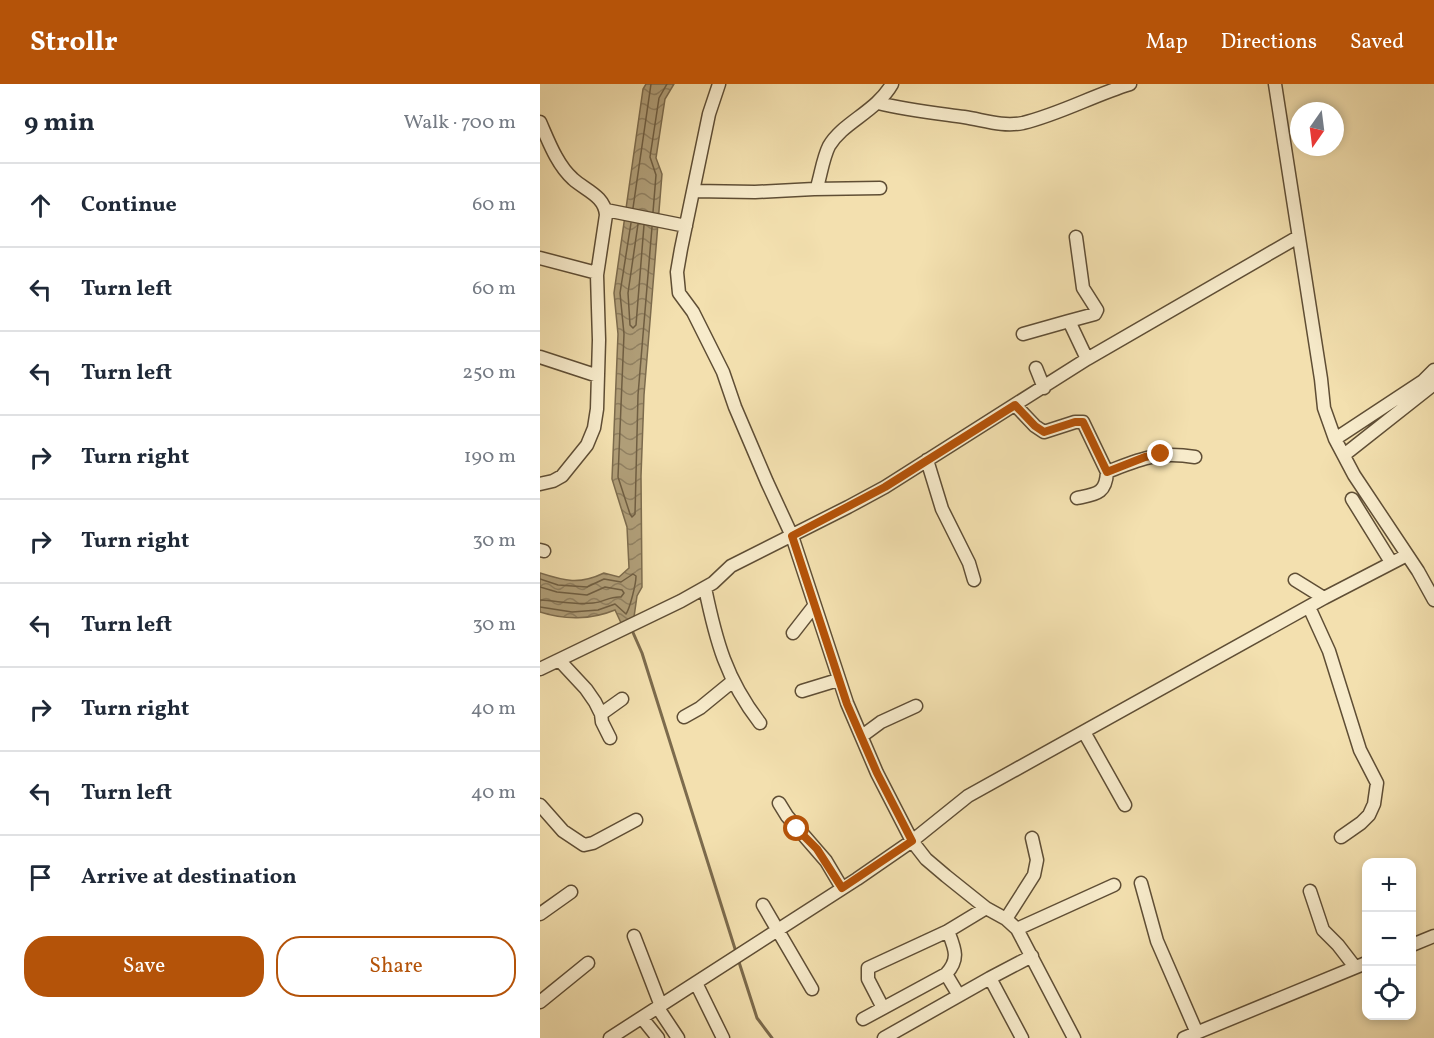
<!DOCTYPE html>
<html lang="en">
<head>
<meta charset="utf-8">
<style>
  body { margin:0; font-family:Vollkorn,serif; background:#f2f2f3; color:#1f2937 }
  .controls { position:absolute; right:18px; bottom:18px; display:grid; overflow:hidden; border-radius:12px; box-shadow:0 3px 9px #0003 }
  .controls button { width:54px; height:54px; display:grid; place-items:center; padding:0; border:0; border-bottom:2px solid #e0e1e3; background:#fff; color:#1f2937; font:30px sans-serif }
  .compass { position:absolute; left:750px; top:18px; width:54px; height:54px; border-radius:50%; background:#fff; box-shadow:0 3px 9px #0003; rotate:194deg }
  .stop { position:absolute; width:18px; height:18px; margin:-14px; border:4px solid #b45309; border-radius:50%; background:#fff }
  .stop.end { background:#b45309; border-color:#fff; box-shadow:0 2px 6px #0008 }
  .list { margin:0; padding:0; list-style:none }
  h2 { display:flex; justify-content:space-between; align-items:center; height:78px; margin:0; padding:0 24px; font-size:26px }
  h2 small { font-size:20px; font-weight:400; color:#747a83 }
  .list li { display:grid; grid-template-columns:39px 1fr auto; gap:18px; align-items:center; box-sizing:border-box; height:84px; padding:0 24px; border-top:2px solid #e0e1e3 }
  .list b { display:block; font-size:22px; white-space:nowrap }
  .list em { font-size:20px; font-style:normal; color:#747a83 }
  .actions { display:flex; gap:12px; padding:18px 24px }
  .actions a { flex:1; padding:14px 0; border:2px solid #b45309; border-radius:24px; text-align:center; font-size:21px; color:#b45309 }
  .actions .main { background:#b45309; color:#fff }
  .icon { flex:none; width:33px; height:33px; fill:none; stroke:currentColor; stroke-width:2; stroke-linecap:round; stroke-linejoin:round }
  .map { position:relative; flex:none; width:894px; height:954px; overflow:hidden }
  header { display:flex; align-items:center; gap:36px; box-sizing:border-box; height:84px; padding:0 30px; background:#b45309; color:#fff }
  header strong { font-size:28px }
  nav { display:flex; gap:33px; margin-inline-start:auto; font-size:21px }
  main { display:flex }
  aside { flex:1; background:#fff }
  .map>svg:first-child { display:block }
  .water { fill:url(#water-waves); stroke:#7c6b4d; stroke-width:1.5 }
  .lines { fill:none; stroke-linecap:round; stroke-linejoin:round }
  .shore { stroke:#6f5e42; stroke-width:1.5 }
  .stream { stroke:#7c6b4d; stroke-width:3 }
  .minor-casing { stroke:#5f4e35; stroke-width:15 }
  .minor { stroke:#f7ebcb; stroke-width:12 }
  .route { stroke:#b45309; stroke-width:8 }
</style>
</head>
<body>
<header>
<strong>Strollr</strong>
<nav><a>Map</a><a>Directions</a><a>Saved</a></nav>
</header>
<main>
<aside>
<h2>9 min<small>Walk · 700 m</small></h2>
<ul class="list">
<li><svg class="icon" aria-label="ahead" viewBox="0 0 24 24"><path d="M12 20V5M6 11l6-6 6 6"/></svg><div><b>Continue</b></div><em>60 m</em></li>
<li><svg class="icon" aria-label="left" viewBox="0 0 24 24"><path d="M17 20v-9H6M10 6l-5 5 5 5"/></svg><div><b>Turn left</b></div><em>60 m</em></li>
<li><svg class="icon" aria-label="left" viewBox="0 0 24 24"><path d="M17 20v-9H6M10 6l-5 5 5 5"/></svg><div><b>Turn left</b></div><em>250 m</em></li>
<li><svg class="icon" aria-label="right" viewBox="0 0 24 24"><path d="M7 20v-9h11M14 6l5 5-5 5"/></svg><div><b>Turn right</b></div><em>190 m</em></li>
<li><svg class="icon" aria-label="right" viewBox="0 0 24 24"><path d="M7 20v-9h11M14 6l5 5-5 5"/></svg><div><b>Turn right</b></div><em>30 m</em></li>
<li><svg class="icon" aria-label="left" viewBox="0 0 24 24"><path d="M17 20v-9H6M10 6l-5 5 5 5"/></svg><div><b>Turn left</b></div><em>30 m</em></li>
<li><svg class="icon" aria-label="right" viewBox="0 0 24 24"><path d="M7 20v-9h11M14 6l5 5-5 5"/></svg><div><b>Turn right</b></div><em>40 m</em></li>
<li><svg class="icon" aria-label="left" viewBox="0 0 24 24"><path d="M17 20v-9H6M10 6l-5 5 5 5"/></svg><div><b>Turn left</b></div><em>40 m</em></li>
<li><svg class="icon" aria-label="arrive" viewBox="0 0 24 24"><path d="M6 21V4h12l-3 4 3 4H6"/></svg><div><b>Arrive at destination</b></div></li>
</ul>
<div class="actions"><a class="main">Save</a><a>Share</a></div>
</aside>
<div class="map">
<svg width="894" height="954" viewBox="0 0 894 954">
  <defs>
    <pattern id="water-waves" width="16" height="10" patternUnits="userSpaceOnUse" patternTransform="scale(1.5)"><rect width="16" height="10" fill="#b09e78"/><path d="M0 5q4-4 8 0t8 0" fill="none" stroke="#908061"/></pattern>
  </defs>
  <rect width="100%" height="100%" fill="#f3e0af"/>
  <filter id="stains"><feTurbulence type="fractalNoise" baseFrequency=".00333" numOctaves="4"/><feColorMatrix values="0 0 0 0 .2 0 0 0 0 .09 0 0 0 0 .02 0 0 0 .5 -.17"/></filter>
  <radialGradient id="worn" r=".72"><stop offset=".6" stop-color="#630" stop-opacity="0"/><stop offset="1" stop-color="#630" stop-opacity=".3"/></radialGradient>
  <!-- water -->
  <path class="water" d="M106,0H134L125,15L116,74L122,90L104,311L101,392L102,503L97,512L94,533L82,541L75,526C51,536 24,536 0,528V489C25,497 39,501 64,489L79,493L89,484L87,443L72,395L78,250L74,209L103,5Z"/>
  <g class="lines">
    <!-- shore -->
    <path class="shore" d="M93,124L111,0
      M113,128L116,91L110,73L119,14L127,0
      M91,139L80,209L84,250L78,393L90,430L92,433L95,430L98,311L112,143
      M98,140L88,209L90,241L93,244L96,241L104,141
      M0,495L18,501L47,503L64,495L81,498L93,490L96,492C96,500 90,524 86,530L75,520L58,526L32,528L0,523
      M0,503L17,508L47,511L65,503L82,506L84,509L81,513C70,512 64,518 53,519C35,521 18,517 0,516"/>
    <!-- stream -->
    <path class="stream" d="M91,544L102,569L196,868
      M198,875L217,934L232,954"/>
    <defs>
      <path id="minor" d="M179,0L169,30L141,165L137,188L139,209L153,228L183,288L195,323L227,398L252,452L307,619L337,689L372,757L386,775L406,792L446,824L466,835L477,845L534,954
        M735,0L781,295L784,324L795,355L814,391L878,487L894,516
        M338,19C367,26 395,29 424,33C444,36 462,43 483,39C520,30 554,11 590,0
        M0,38C8,56 17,81 33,95C45,106 65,112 66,131L57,191L59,256L57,325L54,344L47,361L22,392L13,397L0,400
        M274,105L340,104
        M154,107L215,108L274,105L277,103C281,90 283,74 289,62C303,38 336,28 352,0
        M66,126L146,142
        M0,174L57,189
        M529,237L555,230L557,226L543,204L536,153
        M483,250L529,237L547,275
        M0,273L58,292
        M496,284L504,304
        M475,321L495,342L504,348L535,338H543L567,388C601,375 617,367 655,373
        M795,355L883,297L894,286
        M804,371L894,300
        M387,376L402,425L429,479L434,496
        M537,414C556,410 566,410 567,388
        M812,415L851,478
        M0,466L4,467
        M755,496L784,514
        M165,504C176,557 186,595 220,639
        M769,523L789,567L820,666L837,699L834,720L829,731L821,739L801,753
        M253,549L274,522
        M19,576L46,605L55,618L61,630L62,638L70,654
        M0,585L141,517L173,499L191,482L308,423L345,403L547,275L758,153
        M262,607L298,596
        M61,630L82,615
        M144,633L160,624L193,597
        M544,648L585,721
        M322,652L341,638L376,622
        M239,719L247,732L286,777L302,804
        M0,721L23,747L44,761L53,759L96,736
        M601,799L617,857L657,949
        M770,807L783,846L798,861L815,883
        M223,821L272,905
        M0,830L31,808
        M466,835L494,791L497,776L492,754
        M477,845L574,801
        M94,852L121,922
        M872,861L894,852
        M406,890L418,910
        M450,894L492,872
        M156,899L183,954
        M0,918L48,879
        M118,924L138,954
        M343,924L328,895V884L408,847
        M102,934L118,954
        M323,935L406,890C420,875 415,865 408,847L446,824
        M70,954L317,795L372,757L428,712L784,514L867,471
        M344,954L450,894L482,954
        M644,954L826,879"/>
    </defs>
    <!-- minor casing -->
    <use href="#minor" class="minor-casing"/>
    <!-- minor -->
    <use href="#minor" class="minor"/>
  </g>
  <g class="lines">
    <!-- route -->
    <path class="route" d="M257,745L277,765L302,804L372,757L337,689L307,620L252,452L345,403L475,321L495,342L504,348L535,338H543L567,388L605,373L621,370"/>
  </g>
  <rect width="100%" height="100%" filter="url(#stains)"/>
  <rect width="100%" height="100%" fill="url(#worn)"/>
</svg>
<div class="controls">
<button>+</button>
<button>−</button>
<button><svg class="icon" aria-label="locate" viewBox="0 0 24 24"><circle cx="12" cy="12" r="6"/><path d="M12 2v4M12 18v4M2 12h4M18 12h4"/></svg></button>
</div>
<svg class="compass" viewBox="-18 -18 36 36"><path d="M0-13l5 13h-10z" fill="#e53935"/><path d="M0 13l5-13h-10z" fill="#747a83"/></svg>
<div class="stop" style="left:257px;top:745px"></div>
<div class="stop end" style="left:621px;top:370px"></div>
</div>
</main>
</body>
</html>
